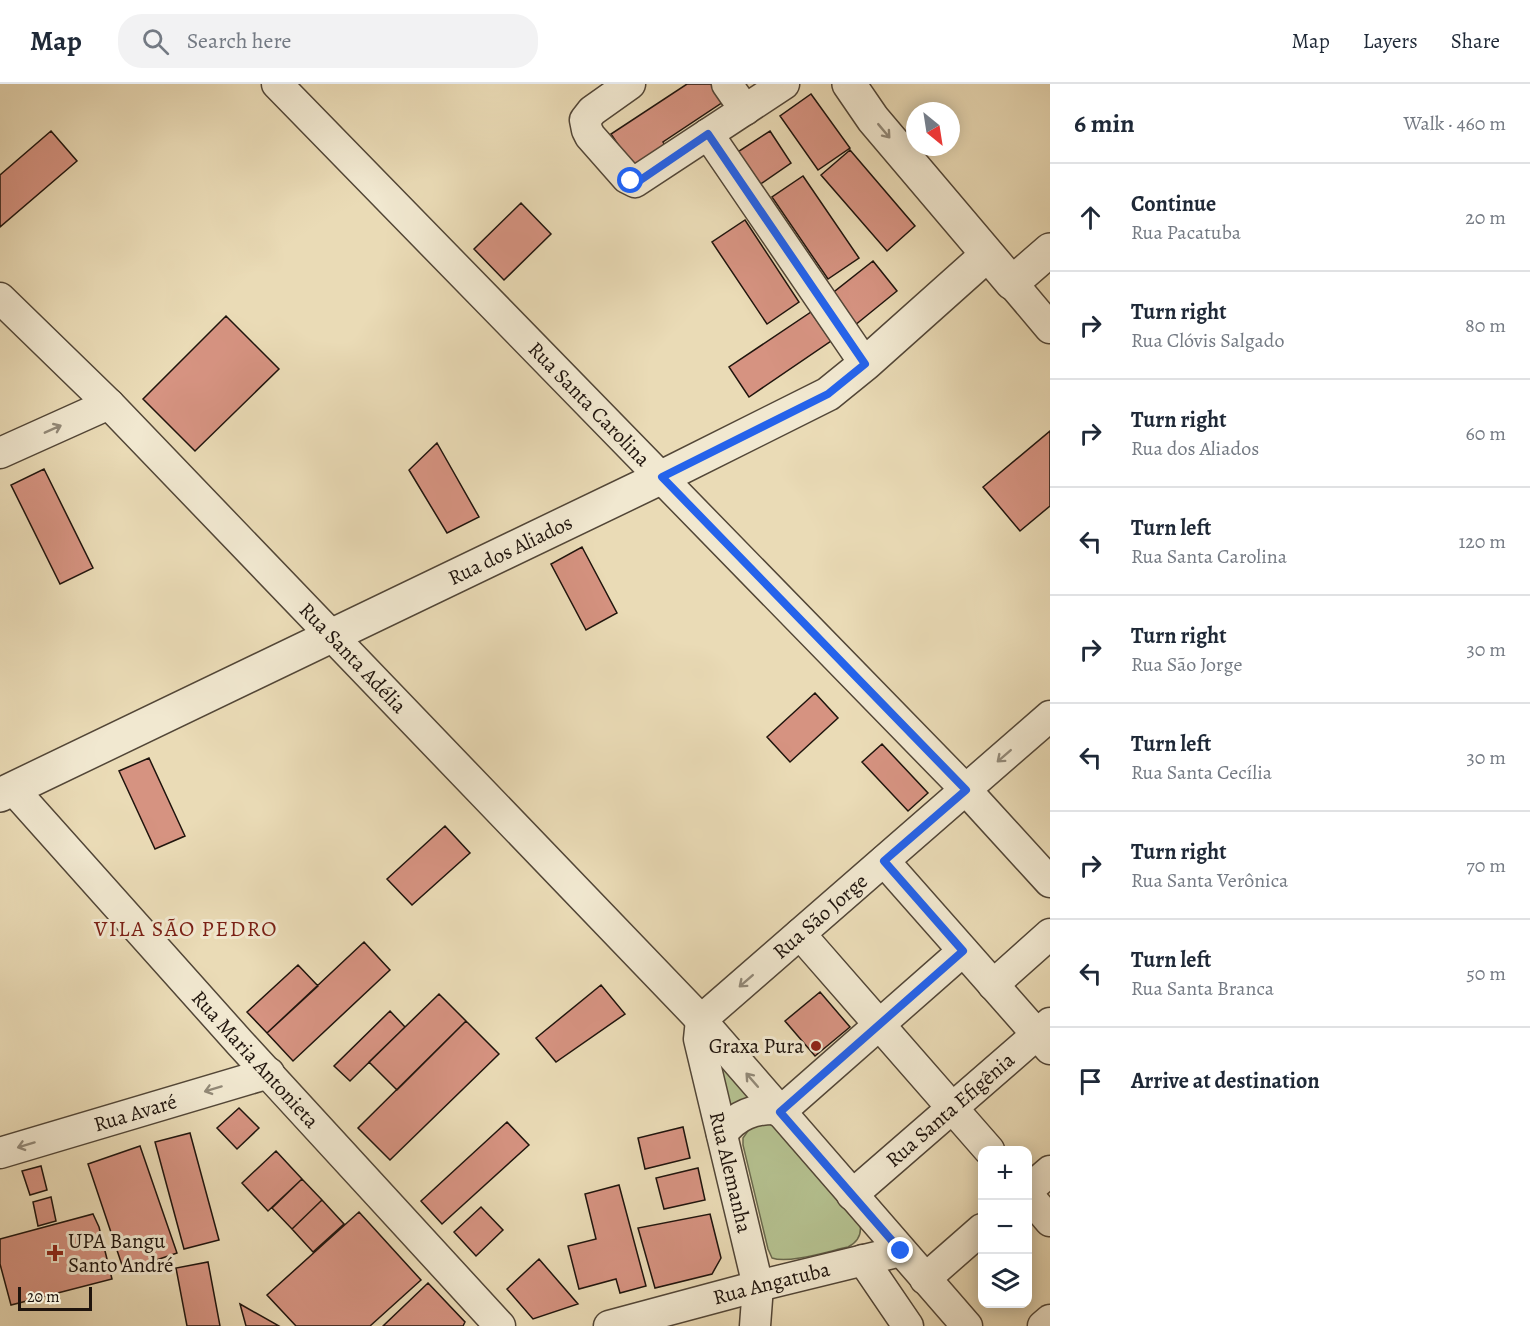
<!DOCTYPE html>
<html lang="en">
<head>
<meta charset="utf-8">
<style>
  body { margin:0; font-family:Alegreya,serif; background:#f2f2f3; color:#1f2937 }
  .controls { position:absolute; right:18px; bottom:18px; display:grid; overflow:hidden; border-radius:12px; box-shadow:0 3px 15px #0003 }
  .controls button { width:54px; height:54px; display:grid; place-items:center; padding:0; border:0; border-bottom:2px solid #e0e1e3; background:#fff; color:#1f2937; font:30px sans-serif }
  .compass { position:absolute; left:906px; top:18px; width:54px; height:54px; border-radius:50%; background:#fff; box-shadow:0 3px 15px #0003; rotate:150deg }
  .scale { position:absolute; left:18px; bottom:15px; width:74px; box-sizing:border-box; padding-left:6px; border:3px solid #1f140d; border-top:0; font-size:16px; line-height:21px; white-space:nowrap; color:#1f140d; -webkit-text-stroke:4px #f1e8d0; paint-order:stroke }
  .stop { position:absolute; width:18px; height:18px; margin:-14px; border:4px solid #2563eb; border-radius:50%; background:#fff }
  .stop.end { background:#2563eb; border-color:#fff; box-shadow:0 2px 6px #0008 }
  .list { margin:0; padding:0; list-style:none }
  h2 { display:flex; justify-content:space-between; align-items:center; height:78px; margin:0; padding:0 24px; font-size:26px }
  h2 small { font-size:20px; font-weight:400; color:#747a83 }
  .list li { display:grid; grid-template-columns:39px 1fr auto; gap:18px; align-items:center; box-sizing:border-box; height:108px; padding:0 24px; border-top:2px solid #e0e1e3 }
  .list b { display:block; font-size:22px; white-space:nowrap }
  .list p { margin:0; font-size:20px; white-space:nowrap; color:#747a83 }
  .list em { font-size:20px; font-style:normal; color:#747a83 }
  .icon { flex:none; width:33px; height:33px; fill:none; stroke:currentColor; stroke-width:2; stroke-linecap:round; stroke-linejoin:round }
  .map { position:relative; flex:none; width:1050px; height:1242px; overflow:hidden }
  header { display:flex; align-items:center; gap:36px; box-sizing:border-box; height:84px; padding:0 30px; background:#fff; border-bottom:2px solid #e0e1e3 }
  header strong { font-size:28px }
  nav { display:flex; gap:33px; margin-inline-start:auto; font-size:21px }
  .search { width:420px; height:54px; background:#f2f2f3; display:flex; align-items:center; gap:15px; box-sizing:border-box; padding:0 21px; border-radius:24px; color:#747a83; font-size:22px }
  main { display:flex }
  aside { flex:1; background:#fff }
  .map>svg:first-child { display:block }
  .green { fill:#b5c190; stroke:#6a6a4e; stroke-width:1.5 }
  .building { fill:#d69381; stroke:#1f140d; stroke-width:1.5 }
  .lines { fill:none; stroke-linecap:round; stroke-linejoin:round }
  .minor-casing { stroke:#524637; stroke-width:33 }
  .tertiary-casing { stroke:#524637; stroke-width:36 }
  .minor { stroke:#f1e8d0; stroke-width:30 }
  .tertiary { stroke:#f1e8d0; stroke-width:33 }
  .oneway { stroke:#928978 }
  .route { stroke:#2563eb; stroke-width:8 }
  .poi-dot { fill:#8f2418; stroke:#f1e8d0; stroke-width:2 }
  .labels { text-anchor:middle; stroke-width:6; stroke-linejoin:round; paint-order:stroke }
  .street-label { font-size:21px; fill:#1f140d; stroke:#f1e8d0 }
  .poi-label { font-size:21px; fill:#1f140d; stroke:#f1e8d0; text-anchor:end }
  .neighbourhood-label { font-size:22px; letter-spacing:1.5px; fill:#7a1f14; stroke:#f1e8d0 }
</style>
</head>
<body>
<header>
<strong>Map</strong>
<div class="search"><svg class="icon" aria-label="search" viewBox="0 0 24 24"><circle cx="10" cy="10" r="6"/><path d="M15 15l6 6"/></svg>Search here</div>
<nav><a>Map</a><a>Layers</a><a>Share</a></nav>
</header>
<main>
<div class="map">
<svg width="1050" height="1242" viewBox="0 0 1050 1242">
  <rect width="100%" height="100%" fill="#eadbb6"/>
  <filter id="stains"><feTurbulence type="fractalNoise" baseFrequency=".00333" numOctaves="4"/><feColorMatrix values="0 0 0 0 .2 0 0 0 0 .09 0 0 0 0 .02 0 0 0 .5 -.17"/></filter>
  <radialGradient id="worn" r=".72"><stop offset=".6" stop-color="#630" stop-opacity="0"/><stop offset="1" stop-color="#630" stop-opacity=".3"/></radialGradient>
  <!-- green -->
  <path class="green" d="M711,961L763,1017L732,1032Z
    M770,1039L780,1042L860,1140C862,1151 858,1158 848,1163C829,1167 789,1180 772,1174L768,1165L743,1061V1054L750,1044Z"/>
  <!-- building -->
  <path class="building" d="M687,0H711L723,18L663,58L667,65L635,86L611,50Z
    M811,10L850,64L818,86L780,32Z
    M51,47L77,77L0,143V91Z
    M770,47L791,79L752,106L730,73Z
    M850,66L915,142L887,167L821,91Z
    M803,92L859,174L828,195L772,113Z
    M521,119L551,150L504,196L474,165Z
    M745,136L799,218L767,240L712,158Z
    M873,177L897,207L849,246L825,215Z
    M811,228L831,257L749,313L729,283Z
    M226,232L279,285L195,367L143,315Z
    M1050,347V422L1020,447L983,403Z
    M437,359L479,433L447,449L409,386Z
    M44,385L93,484L60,500L11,401Z
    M582,463L617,529L586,546L551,480Z
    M815,609L838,634L790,678L767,653Z
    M882,660L928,709L908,727L862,678Z
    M149,674L185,752L155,765L119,687Z
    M445,742L470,769L412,821L387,795Z
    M364,858L390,886L293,977L267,949Z
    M298,881L318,902L267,949L247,928Z
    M601,901L625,930L556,978L536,954Z
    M820,908L850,943L815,972L785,937Z
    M439,910L466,937L397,1006L369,978Z
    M390,927L405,943L350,997L334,982Z
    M466,937L499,970L390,1076L358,1044Z
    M239,1024L259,1044L237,1065L217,1044Z
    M507,1038L529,1061L442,1140L421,1117Z
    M683,1043L690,1074L645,1085L638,1054Z
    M190,1049L219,1156L184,1165L155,1058Z
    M140,1062L177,1169L124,1187L88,1080Z
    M276,1067L302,1095L268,1127L242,1099Z
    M41,1082L47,1106L30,1111L22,1087Z
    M698,1084L705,1116L664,1125L656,1094Z
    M302,1095L322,1116L292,1145L272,1124Z
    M619,1101L646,1202L620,1209L616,1195L579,1205L568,1162L596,1155L585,1110Z
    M51,1113L56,1137L38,1142L33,1118Z
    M322,1116L344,1140L313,1168L292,1145Z
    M481,1123L503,1146L476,1172L454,1148Z
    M359,1128L421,1196L370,1242H296L267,1211Z
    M93,1130L99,1143L112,1195L11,1221L0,1180V1155Z
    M710,1130L721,1174L712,1190L655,1204L638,1144Z
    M539,1175L578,1220L533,1235L507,1205Z
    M208,1178L220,1242H187L176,1184Z
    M428,1199L465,1238L463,1242H383Z
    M240,1220L279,1242H246Z"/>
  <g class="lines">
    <defs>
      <g id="minor">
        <path id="s1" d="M277,0L966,706L1050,798"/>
        <path d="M630,0L592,27L585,36L587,46L590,52L627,94L635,98L784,0"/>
        <path d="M727,0L745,26"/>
        <path d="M708,50L865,280"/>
        <path d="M1012,199L1050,244"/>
        <path id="s2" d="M0,214L109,320L701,936L967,1242"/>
        <path d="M0,369L109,320"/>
        <path id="s3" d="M13,705L240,959L500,1242"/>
        <path d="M884,777L1050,965"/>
        <path d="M800,850L989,1066"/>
        <path d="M993,901L1050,850"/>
        <path id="s4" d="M701,936L1050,632"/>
        <path id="s5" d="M701,936L699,955L758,1202L755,1242"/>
        <path d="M780,1028L963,867"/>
        <path d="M722,1050C736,1031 754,1024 778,1025"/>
        <path id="s6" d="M0,1069L269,989"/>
        <path d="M1028,1106L1050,1087"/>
        <path id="s7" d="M852,1111L1050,939"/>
        <path d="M1028,1111L1050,1137"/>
        <path d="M863,1176L908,1242"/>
        <path d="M925,1195L982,1145"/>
        <path id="s8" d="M609,1242L758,1202L901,1167"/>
        <path d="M1043,1242L1050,1236"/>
      </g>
      <g id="tertiary">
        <path d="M849,0L873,35L1012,199L1050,166"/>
        <path id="s9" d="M0,711L662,393L828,310L865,280L987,171"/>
      </g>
    </defs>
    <!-- minor casing -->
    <use href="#minor" class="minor-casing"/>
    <!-- tertiary casing -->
    <use href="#tertiary" class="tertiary-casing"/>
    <!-- minor -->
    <use href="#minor" class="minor"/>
    <!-- tertiary -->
    <use href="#tertiary" class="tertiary"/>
  </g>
  <!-- one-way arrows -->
  <defs><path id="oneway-shaft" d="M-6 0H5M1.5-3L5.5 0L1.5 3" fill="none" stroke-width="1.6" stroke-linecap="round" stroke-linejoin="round" transform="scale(1.5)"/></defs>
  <g class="oneway">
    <use href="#oneway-shaft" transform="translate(884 47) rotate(50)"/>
    <use href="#oneway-shaft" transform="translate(53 345) rotate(-24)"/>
    <use href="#oneway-shaft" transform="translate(1004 672) rotate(139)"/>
    <use href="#oneway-shaft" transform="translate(746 897) rotate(139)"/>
    <use href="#oneway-shaft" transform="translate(752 996) rotate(-131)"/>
    <use href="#oneway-shaft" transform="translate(213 1005) rotate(163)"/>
    <use href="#oneway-shaft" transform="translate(26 1061) rotate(163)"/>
  </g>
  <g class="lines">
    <!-- route -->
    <path class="route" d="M631,97H639L708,50L865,280L828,310L662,393L966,706L884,777L963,867L780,1028L901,1167"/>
  </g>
  <!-- markers -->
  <g class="poi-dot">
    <circle cx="816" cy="962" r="6"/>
    <path d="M52 1160h6v6h6v6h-6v6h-6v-6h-6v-6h6z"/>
  </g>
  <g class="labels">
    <!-- street labels -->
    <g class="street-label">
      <text dy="7" stroke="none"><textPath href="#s1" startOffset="447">Rua Santa Carolina</textPath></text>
      <text dy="7" stroke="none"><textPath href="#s9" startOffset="566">Rua dos Aliados</textPath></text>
      <text dy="7" stroke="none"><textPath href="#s2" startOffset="504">Rua Santa Adélia</textPath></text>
      <text dy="7" stroke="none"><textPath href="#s4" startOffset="158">Rua São Jorge</textPath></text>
      <text dy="7" stroke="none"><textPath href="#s3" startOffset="363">Rua Maria Antonieta</textPath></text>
      <text dy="7" stroke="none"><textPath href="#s7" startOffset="130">Rua Santa Efigênia</textPath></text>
      <text dy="7" stroke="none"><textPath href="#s6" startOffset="141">Rua Avaré</textPath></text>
      <text dy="7" stroke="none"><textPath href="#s5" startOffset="156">Rua Alemanha</textPath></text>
      <text dy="7" stroke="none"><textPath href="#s8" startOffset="168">Rua Angatuba</textPath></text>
    </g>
    <!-- poi labels -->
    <g class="poi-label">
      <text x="804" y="969">Graxa Pura</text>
      <text x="68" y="1164" text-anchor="start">UPA Bangu<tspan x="68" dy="24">Santo André</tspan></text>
    </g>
    <!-- neighbourhood labels -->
    <g class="neighbourhood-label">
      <text x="186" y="852">VILA SÃO PEDRO</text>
    </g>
  </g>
  <rect width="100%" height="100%" filter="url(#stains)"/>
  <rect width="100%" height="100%" fill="url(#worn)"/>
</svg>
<div class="controls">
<button>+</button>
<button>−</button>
<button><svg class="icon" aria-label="layers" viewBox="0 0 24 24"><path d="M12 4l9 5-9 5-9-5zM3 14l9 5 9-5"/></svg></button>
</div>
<svg class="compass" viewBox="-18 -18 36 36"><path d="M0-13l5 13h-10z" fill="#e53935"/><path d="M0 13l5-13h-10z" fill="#747a83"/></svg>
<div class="scale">20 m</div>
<div class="stop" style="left:631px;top:97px"></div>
<div class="stop end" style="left:901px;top:1167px"></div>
</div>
<aside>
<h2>6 min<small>Walk · 460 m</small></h2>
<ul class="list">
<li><svg class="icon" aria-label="ahead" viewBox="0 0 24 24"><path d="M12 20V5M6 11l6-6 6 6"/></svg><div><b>Continue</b><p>Rua Pacatuba</p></div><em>20 m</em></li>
<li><svg class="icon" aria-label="right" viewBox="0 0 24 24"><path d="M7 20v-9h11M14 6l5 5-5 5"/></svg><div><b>Turn right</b><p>Rua Clóvis Salgado</p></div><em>80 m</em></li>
<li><svg class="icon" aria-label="right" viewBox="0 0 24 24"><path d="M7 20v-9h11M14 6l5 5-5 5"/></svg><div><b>Turn right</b><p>Rua dos Aliados</p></div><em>60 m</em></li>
<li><svg class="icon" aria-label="left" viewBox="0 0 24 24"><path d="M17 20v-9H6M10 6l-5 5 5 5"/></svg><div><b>Turn left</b><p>Rua Santa Carolina</p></div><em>120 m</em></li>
<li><svg class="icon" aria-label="right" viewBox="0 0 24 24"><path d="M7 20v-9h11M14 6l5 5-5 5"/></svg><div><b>Turn right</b><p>Rua São Jorge</p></div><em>30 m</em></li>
<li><svg class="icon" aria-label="left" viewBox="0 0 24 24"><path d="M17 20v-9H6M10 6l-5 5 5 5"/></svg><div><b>Turn left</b><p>Rua Santa Cecília</p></div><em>30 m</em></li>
<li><svg class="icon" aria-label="right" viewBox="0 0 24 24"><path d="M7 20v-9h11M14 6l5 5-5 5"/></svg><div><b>Turn right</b><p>Rua Santa Verônica</p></div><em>70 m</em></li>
<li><svg class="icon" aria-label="left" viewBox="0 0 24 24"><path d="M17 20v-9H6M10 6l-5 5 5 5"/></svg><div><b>Turn left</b><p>Rua Santa Branca</p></div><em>50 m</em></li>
<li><svg class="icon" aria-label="arrive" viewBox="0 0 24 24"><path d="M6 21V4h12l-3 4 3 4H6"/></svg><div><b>Arrive at destination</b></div></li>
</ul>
</aside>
</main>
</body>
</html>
